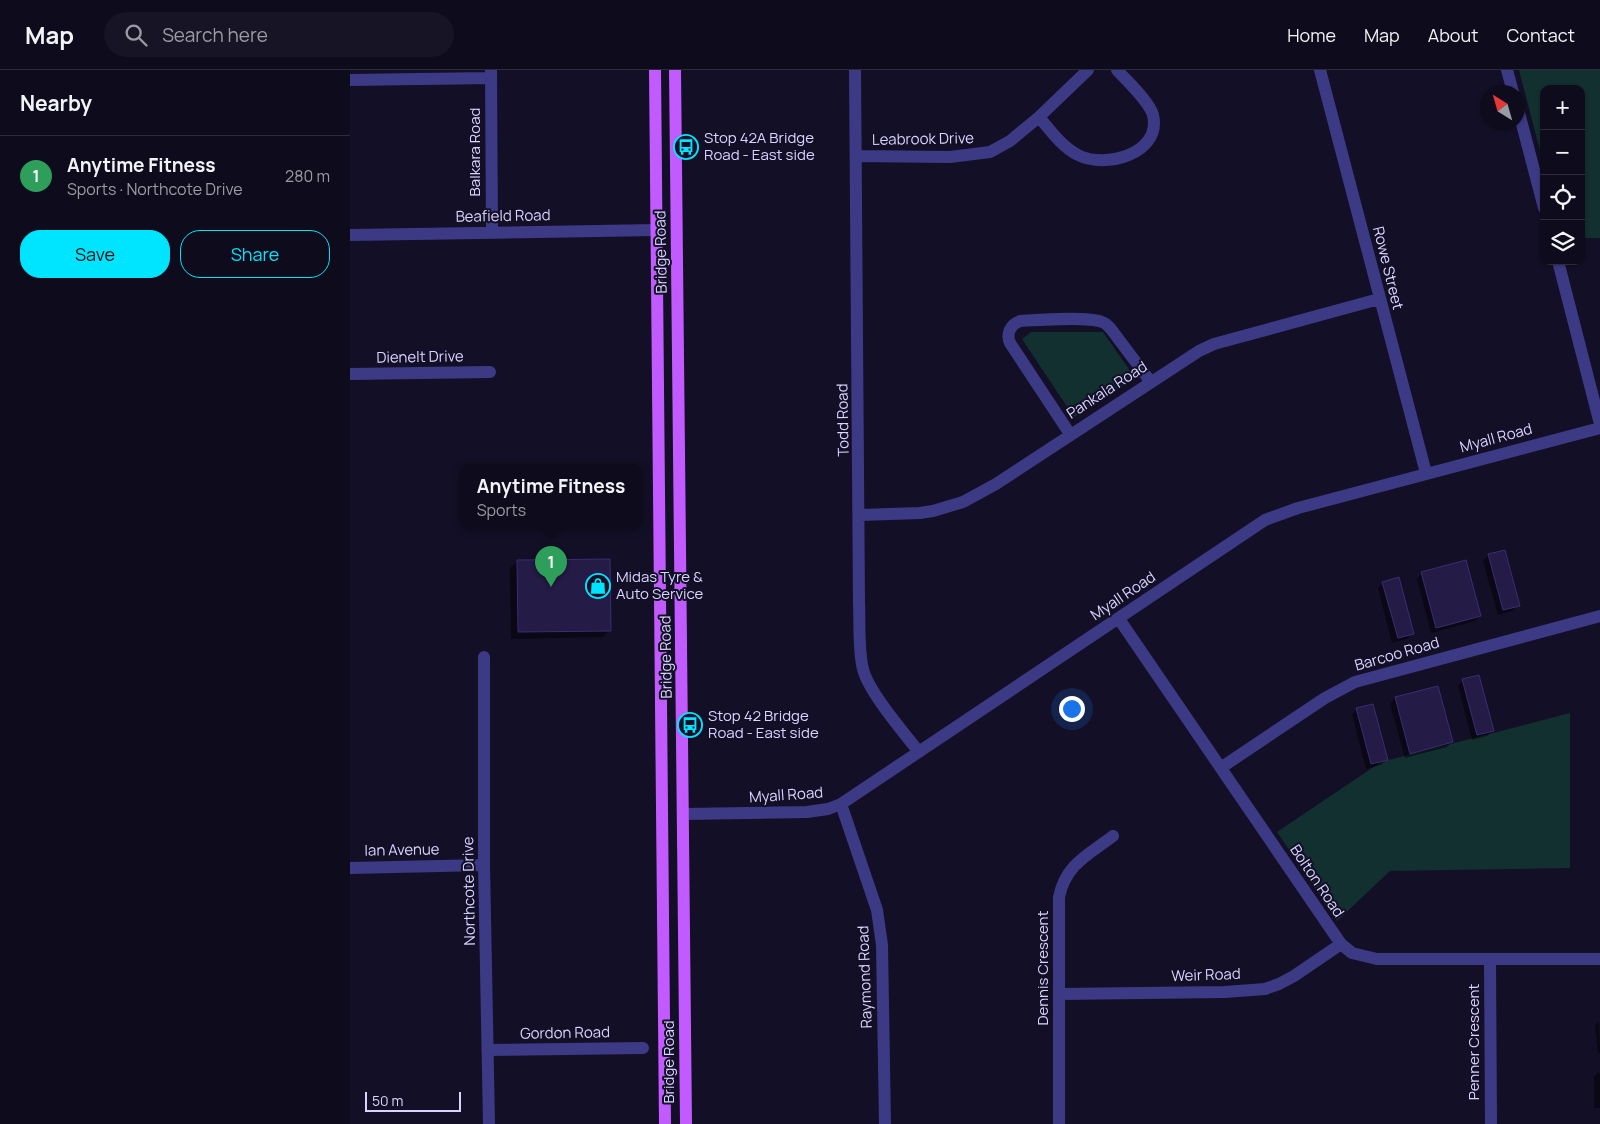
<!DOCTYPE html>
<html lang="en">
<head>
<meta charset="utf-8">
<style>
  body { margin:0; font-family:Manrope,sans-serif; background:#171425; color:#f1f3f6 }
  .controls { position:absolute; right:15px; top:15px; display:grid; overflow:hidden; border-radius:10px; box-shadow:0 1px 4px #0004 }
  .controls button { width:45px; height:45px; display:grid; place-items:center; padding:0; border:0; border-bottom:1px solid #2e2b3b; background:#0e0b1c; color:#f1f3f6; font:25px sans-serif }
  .compass { position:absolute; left:1130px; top:15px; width:45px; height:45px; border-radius:50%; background:#0e0b1c; box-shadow:0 1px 4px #0004; rotate:323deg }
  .scale { position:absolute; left:15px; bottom:12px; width:96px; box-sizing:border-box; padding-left:5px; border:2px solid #d9d4ff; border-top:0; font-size:14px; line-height:18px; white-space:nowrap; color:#d9d4ff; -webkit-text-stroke:4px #130f26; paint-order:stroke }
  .you { position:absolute; left:721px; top:638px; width:18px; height:18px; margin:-12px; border:4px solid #fff; border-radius:50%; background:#1a73e8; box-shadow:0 0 0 8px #1a73e833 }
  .badge { display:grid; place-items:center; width:32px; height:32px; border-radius:50%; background:#00e5ff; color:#fff; font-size:16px; font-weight:700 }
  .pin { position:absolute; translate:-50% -41px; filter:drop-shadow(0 1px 2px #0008) }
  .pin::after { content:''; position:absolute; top:26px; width:18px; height:15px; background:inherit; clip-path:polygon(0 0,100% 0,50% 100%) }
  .popup { position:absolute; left:110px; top:394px; width:182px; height:65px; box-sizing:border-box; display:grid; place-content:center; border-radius:10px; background:#0e0b1c; filter:drop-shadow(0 1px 4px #0005); font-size:16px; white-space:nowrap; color:#9b9ba3 }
  .popup b { font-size:19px; color:#f1f3f6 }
  .popup::after { content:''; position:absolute; left:50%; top:100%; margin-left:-10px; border:10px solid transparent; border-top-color:#0e0b1c }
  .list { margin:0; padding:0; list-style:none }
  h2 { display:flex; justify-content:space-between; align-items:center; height:65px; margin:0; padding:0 20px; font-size:21px }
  h2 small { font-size:16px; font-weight:400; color:#9b9ba3 }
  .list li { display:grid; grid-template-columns:32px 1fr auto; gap:15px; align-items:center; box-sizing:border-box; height:80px; padding:0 20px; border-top:1px solid #2e2b3b }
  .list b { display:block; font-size:19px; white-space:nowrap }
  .list p { margin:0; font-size:16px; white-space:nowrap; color:#9b9ba3 }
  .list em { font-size:16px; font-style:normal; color:#9b9ba3 }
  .actions { display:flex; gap:10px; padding:15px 20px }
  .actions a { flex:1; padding:11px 0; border:1px solid #00e5ff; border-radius:20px; text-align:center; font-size:18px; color:#00e5ff }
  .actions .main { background:#00e5ff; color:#111 }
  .icon { flex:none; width:28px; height:28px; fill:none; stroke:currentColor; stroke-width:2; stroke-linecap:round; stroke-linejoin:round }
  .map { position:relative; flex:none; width:1250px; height:1054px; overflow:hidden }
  header { display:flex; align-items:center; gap:30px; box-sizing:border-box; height:70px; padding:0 25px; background:#0e0b1c; border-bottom:1px solid #2e2b3b }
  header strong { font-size:24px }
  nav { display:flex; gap:28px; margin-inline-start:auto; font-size:18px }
  .search { width:350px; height:45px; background:#171425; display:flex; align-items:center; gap:12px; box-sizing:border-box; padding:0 18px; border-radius:28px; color:#9b9ba3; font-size:19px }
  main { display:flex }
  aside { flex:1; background:#0e0b1c }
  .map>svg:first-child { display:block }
  .green { fill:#12302f }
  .shadow { fill:#0007 }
  .building { fill:#241b47; stroke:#3b2d73 }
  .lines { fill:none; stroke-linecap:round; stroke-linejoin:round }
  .minor { stroke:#3d3a85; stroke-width:12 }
  .major { stroke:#c25bff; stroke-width:12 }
  .labels { text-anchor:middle; stroke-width:4; stroke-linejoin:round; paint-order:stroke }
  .poi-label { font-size:15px; fill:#d9d4ff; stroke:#130f26; text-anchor:start }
  .street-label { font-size:15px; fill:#d9d4ff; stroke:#130f26 }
</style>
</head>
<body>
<header>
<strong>Map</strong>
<div class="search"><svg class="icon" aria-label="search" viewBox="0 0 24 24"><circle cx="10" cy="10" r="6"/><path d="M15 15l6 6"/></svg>Search here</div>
<nav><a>Home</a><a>Map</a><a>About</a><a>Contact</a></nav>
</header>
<main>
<aside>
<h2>Nearby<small></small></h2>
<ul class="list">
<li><span class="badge" style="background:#2e9e5b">1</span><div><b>Anytime Fitness</b><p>Sports · Northcote Drive</p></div><em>280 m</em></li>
</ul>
<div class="actions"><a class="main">Save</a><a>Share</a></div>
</aside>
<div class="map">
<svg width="1250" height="1054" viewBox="0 0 1250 1054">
  <rect width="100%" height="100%" fill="#130f26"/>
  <!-- green -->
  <path class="green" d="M1169,0H1250V168H1231V19H1194V96Z
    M681,262H753L785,308L724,347L672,269Z
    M1220,643V798L1040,801L987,851L927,762L1031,692Z"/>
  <!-- shadow -->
  <path class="shadow" d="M1139,485L1168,535L1163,541L1148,545L1133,491Z
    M167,492L260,560L253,567L161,569L160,498Z
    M1072,503L1130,546L1125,551L1081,563L1067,509Z
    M1033,513L1063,563L1057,569L1042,573L1028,518Z
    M1113,610L1142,661L1137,666L1122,670L1108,616Z
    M1088,617L1102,671L1097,677L1055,688L1040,634L1045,628Z
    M1007,639L1037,689L1031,695L1016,699L1002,644Z
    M1249,951L1250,983H1248L1245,955Z
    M1248,1003H1250V1038H1244V1007Z"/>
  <!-- building -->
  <path class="building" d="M1155,480L1170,536L1153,540L1138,484Z
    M260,489L261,561L168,562L167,490Z
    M1116,490L1131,546L1086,558L1071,502Z
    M1049,507L1064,564L1048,568L1032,512Z
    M1129,605L1144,661L1127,665L1112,609Z
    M1088,616L1103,672L1060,684L1045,627Z
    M1023,634L1038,690L1021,694L1006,638Z"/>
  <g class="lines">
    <!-- minor -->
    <path class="minor" d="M141,0L142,163
      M505,0L509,533C510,553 508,580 513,599C518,621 554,663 569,682
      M970,0L1076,403
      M1157,0L1163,22
      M0,10L141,8
      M1168,39L1194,138
      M689,47C700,60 712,77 728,85C755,99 812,84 803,45C799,31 777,11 767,0
      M506,86L600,87L640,82L660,71L689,47L738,0
      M0,165L307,160
      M1208,191L1250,354
      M0,304L140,302
      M720,364L660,273C656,264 660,255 670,251C688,250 737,246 752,252C756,253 758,256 761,259L800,311
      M510,445L570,443L583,441L613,432L646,414L849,281L864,274L1029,229
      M769,549L991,874L1002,883L1027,889H1250
      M134,587V795L139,1054
      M872,697L975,628L1005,612L1250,546
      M491,734L527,840L532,875L535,1054
      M334,744L457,742L478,739L491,734L915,450L948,438L1250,358
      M0,798L134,795
      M1140,889L1141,1054
      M709,924L875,922L915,919L929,914L944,906L991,874
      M138,980L293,978
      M709,1054V827C716,794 738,785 763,766"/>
    <!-- major -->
    <path class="major" d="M305,0L315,1054
      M325,0L336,1054"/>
  </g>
  <!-- icons -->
  <defs>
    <symbol id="bus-ring" viewBox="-11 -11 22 22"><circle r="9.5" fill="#130f26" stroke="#00e5ff" stroke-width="1.5"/><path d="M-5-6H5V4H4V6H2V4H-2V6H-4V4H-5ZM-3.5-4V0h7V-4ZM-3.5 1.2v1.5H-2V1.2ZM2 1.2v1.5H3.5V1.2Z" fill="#00e5ff"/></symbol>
    <symbol id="shop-ring" viewBox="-11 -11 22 22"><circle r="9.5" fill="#130f26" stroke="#00e5ff" stroke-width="1.5"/><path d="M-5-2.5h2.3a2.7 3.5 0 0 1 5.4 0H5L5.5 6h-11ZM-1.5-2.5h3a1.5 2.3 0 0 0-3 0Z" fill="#00e5ff"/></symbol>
  </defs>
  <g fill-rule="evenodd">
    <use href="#bus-ring" x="322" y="63" width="28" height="28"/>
    <use href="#shop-ring" x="234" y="502" width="28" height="28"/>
    <use href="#bus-ring" x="326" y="641" width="28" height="28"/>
  </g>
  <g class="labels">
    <!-- poi labels -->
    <g class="poi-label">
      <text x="354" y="73">Stop 42A Bridge<tspan x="354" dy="17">Road - East side</tspan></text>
      <text x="266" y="512">Midas Tyre &amp;<tspan x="266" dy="17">Auto Service</tspan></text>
      <text x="358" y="651">Stop 42 Bridge<tspan x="358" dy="17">Road - East side</tspan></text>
    </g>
    <!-- street labels -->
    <g class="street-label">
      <text transform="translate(573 69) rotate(-1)" y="5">Leabrook Drive</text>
      <text transform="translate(125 82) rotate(-90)" y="5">Balkara Road</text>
      <text transform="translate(153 146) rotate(-1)" y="5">Beafield Road</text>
      <text transform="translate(311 182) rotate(-91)" y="5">Bridge Road</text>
      <text transform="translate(1038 198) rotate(76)" y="5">Rowe Street</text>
      <text transform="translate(70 287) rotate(-1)" y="5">Dienelt Drive</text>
      <text transform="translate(757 320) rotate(-33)" y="5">Pankala Road</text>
      <text transform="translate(493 350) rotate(-91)" y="5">Todd Road</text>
      <text transform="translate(1146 368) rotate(-15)" y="5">Myall Road</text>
      <text transform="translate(773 526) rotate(-34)" y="5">Myall Road</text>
      <text transform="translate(1047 584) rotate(-16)" y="5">Barcoo Road</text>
      <text transform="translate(316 587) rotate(-91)" y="5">Bridge Road</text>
      <text transform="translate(436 725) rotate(-4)" y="5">Myall Road</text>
      <text transform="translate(52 780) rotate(-1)" y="5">Ian Avenue</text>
      <text transform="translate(967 811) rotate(56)" y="5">Bolton Road</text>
      <text transform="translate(119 821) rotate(-91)" y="5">Northcote Drive</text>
      <text transform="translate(693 898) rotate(-90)" y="5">Dennis Crescent</text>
      <text transform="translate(856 905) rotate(-2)" y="5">Weir Road</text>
      <text transform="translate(515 907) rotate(-92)" y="5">Raymond Road</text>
      <text transform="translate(215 963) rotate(-1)" y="5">Gordon Road</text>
      <text transform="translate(1124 972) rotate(-90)" y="5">Penner Crescent</text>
      <text transform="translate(319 992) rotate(-90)" y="5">Bridge Road</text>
    </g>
  </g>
</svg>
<div class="controls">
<button>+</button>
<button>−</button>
<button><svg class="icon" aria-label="locate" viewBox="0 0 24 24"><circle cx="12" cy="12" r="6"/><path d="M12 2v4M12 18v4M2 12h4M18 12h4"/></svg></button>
<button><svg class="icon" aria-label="layers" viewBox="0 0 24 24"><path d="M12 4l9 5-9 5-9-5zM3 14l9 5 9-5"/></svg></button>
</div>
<svg class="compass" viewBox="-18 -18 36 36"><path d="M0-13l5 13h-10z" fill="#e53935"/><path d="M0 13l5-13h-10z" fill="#9b9ba3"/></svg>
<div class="scale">50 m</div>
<div class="you"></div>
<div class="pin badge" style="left:201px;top:517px;background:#2e9e5b">1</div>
<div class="popup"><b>Anytime Fitness</b>Sports</div>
</div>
</main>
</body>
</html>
